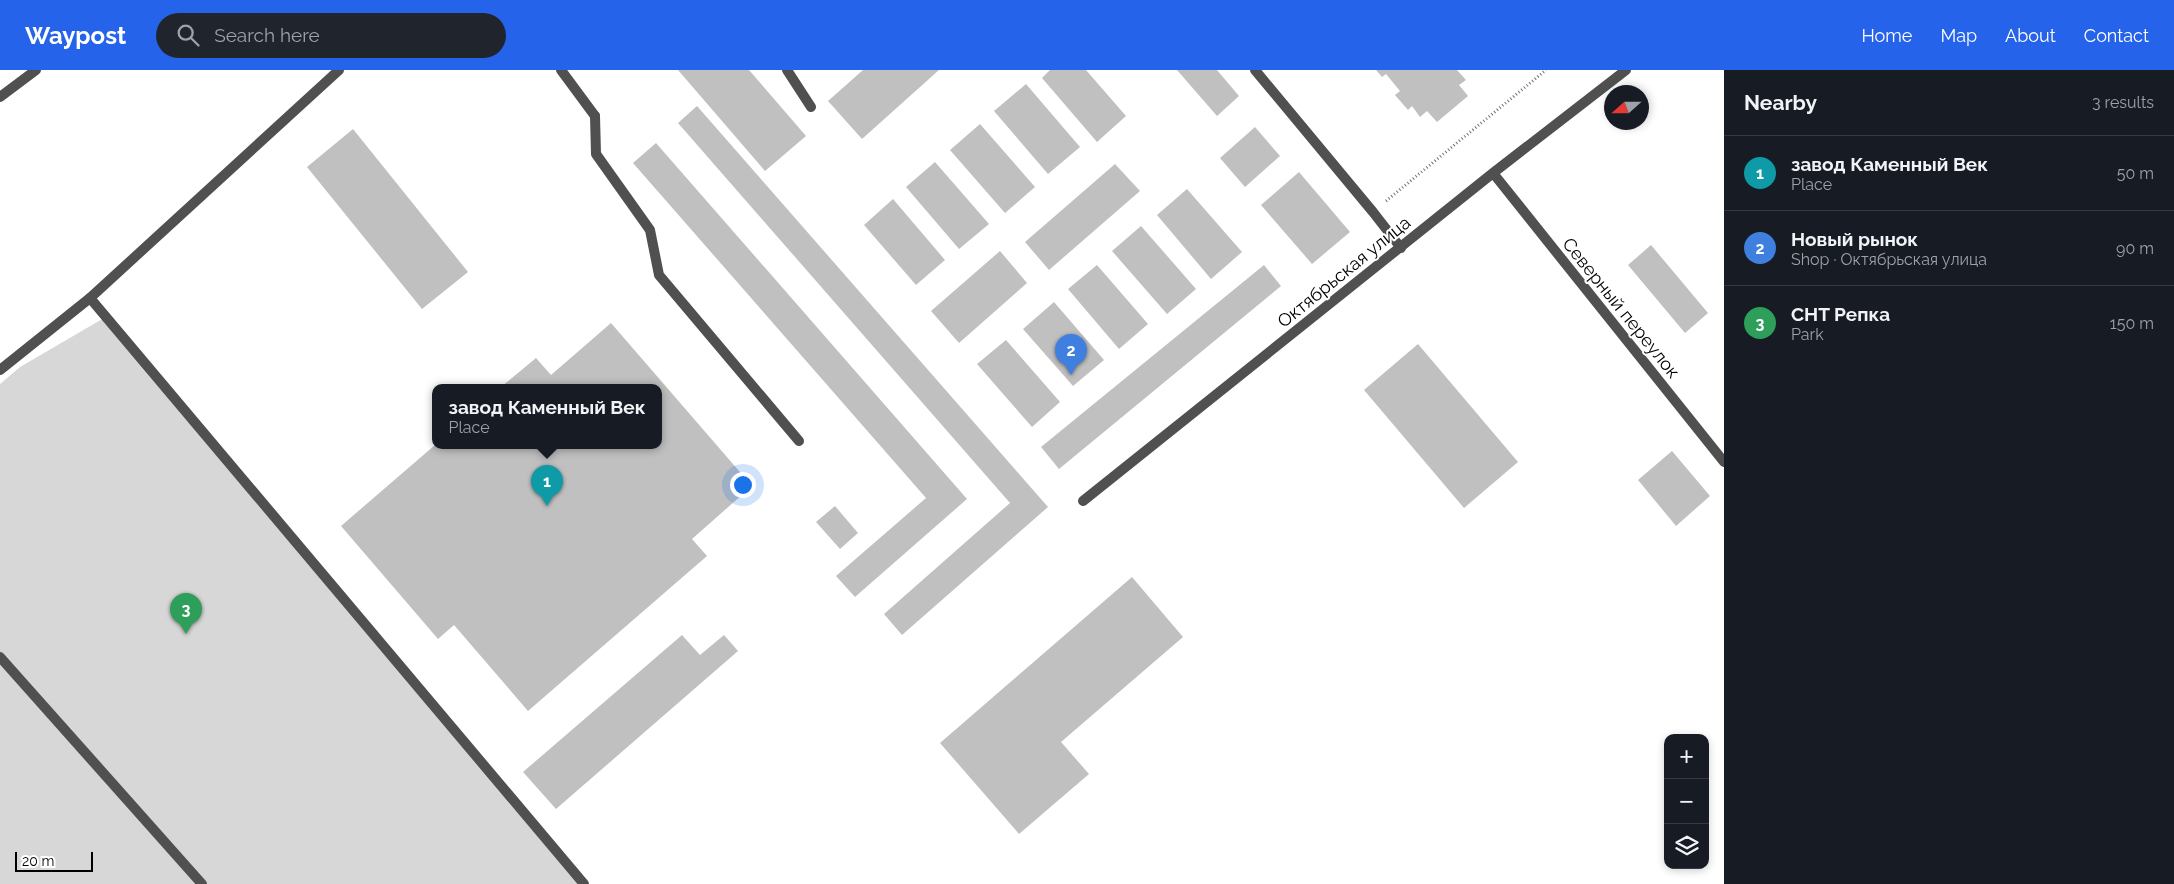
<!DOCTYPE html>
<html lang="en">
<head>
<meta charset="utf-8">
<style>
  body { margin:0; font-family:Raleway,sans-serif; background:#20242c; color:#f1f3f6 }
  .controls { position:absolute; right:15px; bottom:15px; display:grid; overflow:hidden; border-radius:10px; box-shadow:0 2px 8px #0003 }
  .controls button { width:45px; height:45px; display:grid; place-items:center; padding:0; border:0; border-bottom:1px solid #363941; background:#171b24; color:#f1f3f6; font:25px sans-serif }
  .compass { position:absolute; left:1604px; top:15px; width:45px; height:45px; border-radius:50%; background:#171b24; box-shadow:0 2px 8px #0003; rotate:249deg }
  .scale { position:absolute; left:15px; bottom:12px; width:78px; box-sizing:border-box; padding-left:5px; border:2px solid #000; border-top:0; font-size:14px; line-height:18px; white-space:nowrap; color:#000; -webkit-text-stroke:4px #fff; paint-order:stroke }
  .you { position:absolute; left:742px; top:414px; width:18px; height:18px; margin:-12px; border:4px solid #fff; border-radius:50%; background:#1a73e8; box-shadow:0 0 0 8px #1a73e833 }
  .badge { display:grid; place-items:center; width:32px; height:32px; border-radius:50%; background:#2563eb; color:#fff; font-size:16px; font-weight:700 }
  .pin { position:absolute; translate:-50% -41px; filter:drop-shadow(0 1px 2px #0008) }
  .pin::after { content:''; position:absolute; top:26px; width:18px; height:15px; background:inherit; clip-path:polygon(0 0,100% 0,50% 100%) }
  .popup { position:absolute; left:432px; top:314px; width:230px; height:65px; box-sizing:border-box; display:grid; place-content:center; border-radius:10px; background:#171b24; filter:drop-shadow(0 1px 4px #0005); font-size:16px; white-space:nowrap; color:#9ea1a6 }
  .popup b { font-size:19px; color:#f1f3f6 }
  .popup::after { content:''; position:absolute; left:50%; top:100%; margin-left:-10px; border:10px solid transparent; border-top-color:#171b24 }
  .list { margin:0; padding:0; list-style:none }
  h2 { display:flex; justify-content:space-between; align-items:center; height:65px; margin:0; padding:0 20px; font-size:21px }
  h2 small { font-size:16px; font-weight:400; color:#9ea1a6 }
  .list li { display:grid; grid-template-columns:32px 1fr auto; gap:15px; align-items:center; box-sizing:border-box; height:75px; padding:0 20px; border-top:1px solid #363941 }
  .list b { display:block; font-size:19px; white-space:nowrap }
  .list p { margin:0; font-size:16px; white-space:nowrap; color:#9ea1a6 }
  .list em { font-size:16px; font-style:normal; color:#9ea1a6 }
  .icon { flex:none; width:28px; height:28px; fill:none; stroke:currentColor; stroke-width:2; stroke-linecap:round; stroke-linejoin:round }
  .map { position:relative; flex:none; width:1724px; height:814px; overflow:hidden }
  header { display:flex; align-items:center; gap:30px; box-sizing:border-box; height:70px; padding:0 25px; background:#2563eb; color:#fff }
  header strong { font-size:24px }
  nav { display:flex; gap:28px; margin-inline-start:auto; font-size:18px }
  .search { width:350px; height:45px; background:#20242c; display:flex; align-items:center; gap:12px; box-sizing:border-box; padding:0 18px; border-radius:28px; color:#9ea1a6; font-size:19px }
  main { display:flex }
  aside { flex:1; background:#171b24 }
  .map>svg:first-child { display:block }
  .green { fill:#d7d7d7 }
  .building { fill:#c0c0c0 }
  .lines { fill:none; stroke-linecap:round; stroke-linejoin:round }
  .path { stroke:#727272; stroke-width:3; stroke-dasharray:1 2.5; stroke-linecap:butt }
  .lane { stroke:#505050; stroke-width:10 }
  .street { stroke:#505050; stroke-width:10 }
  .labels { text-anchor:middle; stroke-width:4; stroke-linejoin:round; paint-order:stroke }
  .street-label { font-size:18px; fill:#000; stroke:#fff }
</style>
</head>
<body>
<header>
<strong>Waypost</strong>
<div class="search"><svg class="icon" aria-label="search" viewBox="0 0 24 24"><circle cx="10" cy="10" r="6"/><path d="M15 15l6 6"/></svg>Search here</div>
<nav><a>Home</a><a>Map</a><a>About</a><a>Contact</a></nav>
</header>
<main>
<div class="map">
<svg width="1724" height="814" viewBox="0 0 1724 814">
  <rect width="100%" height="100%" fill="#fff"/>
  <!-- green -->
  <path class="green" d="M104,248L585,814H0V314L20,297Z"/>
  <!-- building -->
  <path class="building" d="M678,0H749L806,66L765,101Z
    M863,0H939L862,69L828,31Z
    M1050,0H1086L1126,46L1097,72L1042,8Z
    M1177,0H1217L1239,26L1217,46Z
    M1376,0H1457L1466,10L1459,15L1468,26L1437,52L1427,41L1420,47L1412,36L1408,40L1395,25L1400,21L1386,4L1382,7Z
    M1026,14L1080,77L1048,104L994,41Z
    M697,36L1048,437L902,565L884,544L1010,433L678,53Z
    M980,54L1035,117L1005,143L950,80Z
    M1255,57L1280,86L1245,117L1220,88Z
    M353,59L468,202L422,239L307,97Z
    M656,73L967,429L855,527L836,506L926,428L633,93Z
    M935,92L989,154L959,179L906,117Z
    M1115,94L1140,121L1049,200L1025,172Z
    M1299,102L1350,162L1312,194L1261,135Z
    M1187,119L1242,182L1211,209L1157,145Z
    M893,129L945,190L916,215L864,155Z
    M1141,156L1196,219L1167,244L1112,181Z
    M1651,175L1708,243L1685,263L1628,195Z
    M1000,181L1027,213L959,273L931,241Z
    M1097,195L1148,254L1119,279L1068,219Z
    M1264,195L1281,216L1059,399L1041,377Z
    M1054,232L1104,290L1073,316L1023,259Z
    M611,253L752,416L692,469L707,486L528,641L454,555L438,569L341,456L435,375H658V317H501L536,288L551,305Z
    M1006,270L1060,332L1032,357L977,294Z
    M1418,274L1518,392L1464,438L1364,320Z
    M1672,381L1710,426L1676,456L1638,410Z
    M835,436L858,463L840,479L816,452Z
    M1132,507L1183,567L1061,672L1089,704L1019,764L940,673Z
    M682,565L700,585L724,565L738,581L556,739L523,702Z"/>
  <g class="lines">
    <!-- path -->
    <path class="path" d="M1386,131L1546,0"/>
    <!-- lane -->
    <path class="lane" d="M787,0L811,37
      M1255,0L1373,142L1401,178
      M0,27L36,0
      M595,46L596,84L650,160L659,205L799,371
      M90,228L584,814
      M0,587L202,814"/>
    <!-- street -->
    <path class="street" d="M561,0L595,46
      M1493,103L1724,392
      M0,300L90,228L339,0
      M1083,431L1493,103L1626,0"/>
  </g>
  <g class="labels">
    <!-- street labels -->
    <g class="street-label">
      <text transform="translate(1344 202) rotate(-39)" y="6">Октябрьская улица</text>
      <text transform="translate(1621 238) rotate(51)" y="6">Северный переулок</text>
    </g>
  </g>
</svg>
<div class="controls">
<button>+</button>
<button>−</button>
<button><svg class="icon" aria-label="layers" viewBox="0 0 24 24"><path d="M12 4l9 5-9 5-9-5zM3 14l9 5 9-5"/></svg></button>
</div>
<svg class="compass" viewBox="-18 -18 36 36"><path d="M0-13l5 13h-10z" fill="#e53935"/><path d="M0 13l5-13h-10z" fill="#9ea1a6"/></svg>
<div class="scale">20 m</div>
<div class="you"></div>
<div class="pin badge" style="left:547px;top:436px;background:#0f9aa8">1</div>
<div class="popup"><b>завод Каменный Век</b>Place</div>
<div class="pin badge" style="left:1071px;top:305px;background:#3f7fe0">2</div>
<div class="pin badge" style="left:186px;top:564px;background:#2e9e5b">3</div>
</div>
<aside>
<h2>Nearby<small>3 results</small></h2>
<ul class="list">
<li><span class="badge" style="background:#0f9aa8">1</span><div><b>завод Каменный Век</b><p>Place</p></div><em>50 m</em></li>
<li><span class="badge" style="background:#3f7fe0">2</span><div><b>Новый рынок</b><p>Shop · Октябрьская улица</p></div><em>90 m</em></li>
<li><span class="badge" style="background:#2e9e5b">3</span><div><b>СНТ Репка</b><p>Park</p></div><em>150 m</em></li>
</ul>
</aside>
</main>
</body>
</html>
